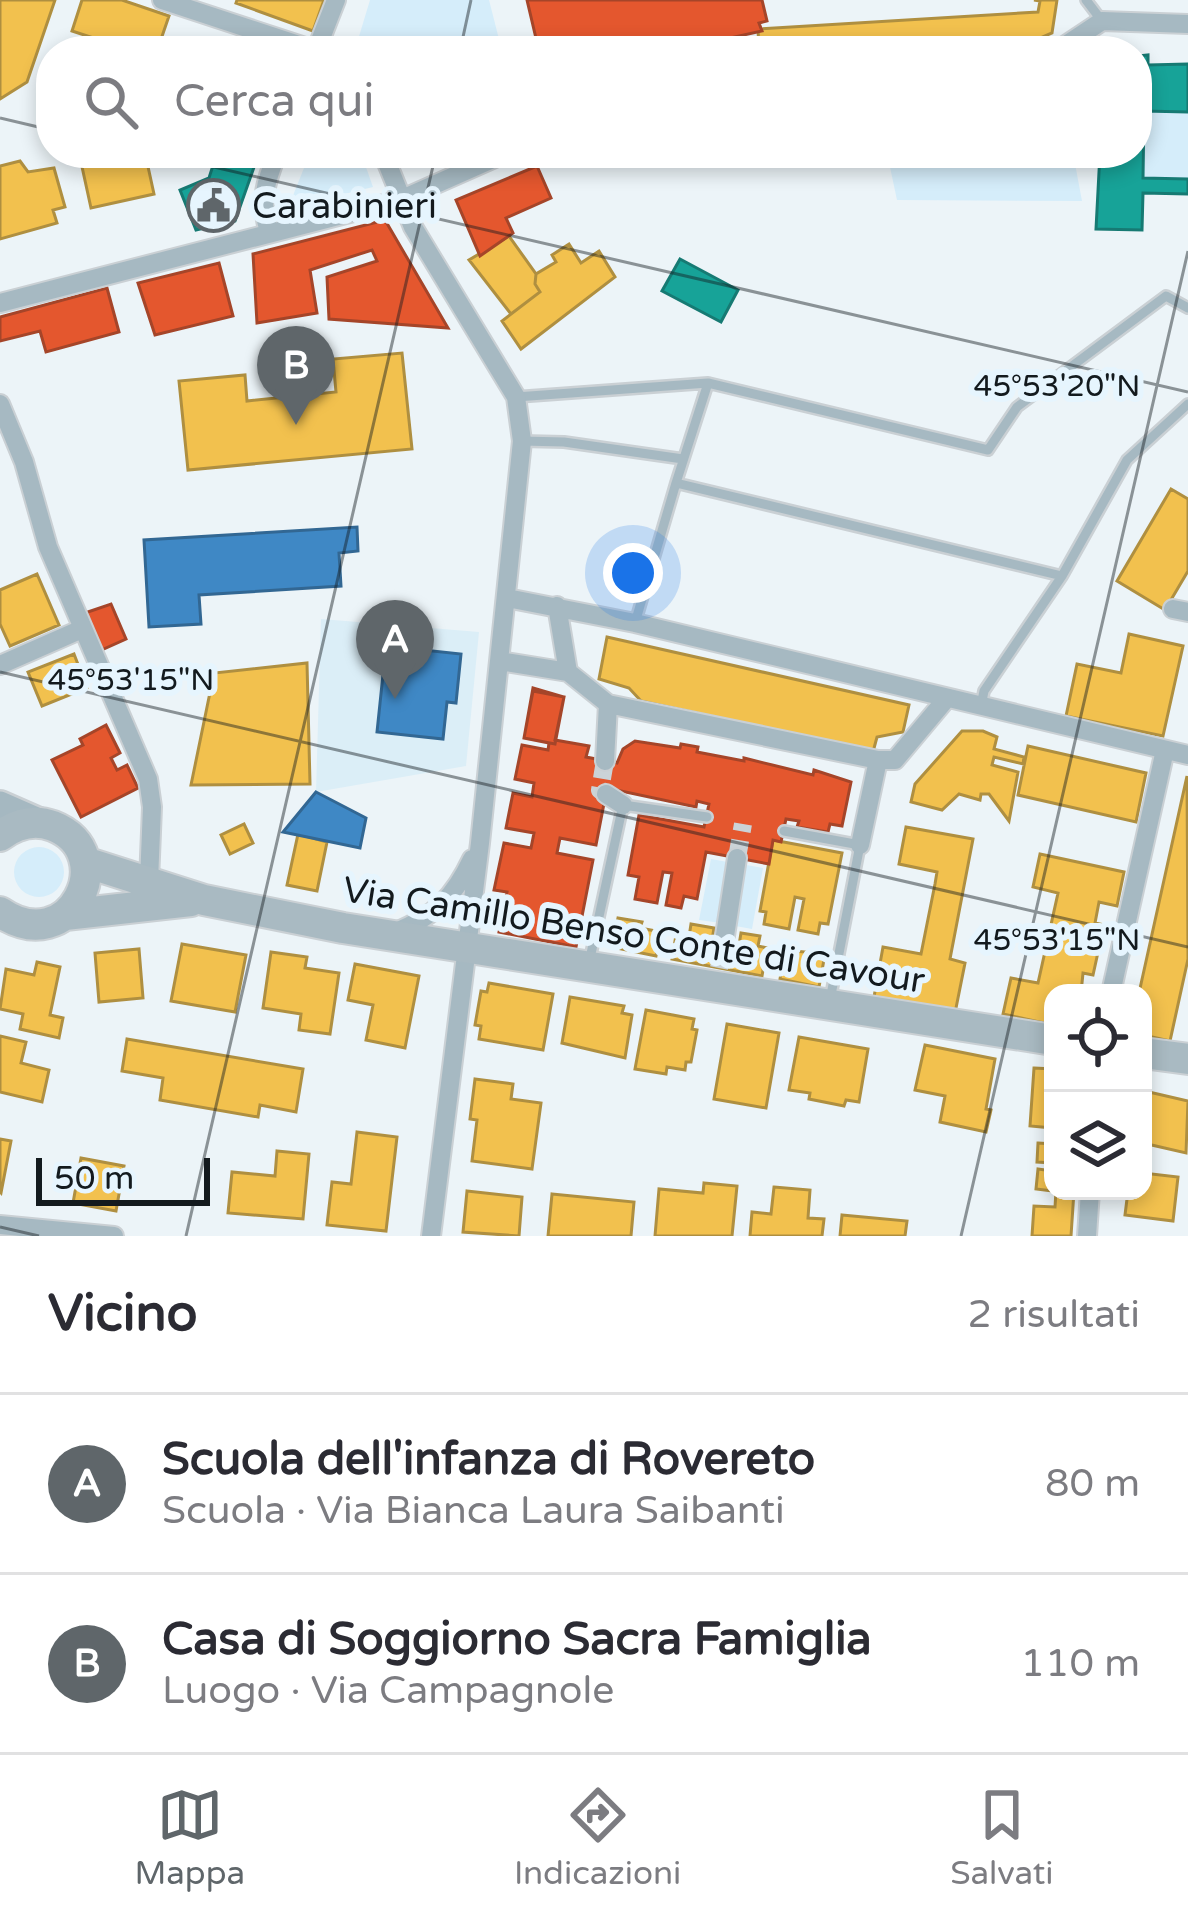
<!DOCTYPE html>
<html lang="it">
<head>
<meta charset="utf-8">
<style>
  body { margin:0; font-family:"Varela Round",sans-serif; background:#f7f7f7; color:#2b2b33 }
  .controls { position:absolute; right:36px; bottom:36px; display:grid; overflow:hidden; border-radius:24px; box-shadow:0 6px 18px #0003 }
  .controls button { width:108px; height:108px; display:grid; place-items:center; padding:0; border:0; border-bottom:3px solid #e1e1e2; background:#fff; color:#2b2b33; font:60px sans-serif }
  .scale { position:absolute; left:36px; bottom:30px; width:174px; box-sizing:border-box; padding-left:12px; border:6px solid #131a1e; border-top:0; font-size:33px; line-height:42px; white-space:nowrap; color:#131a1e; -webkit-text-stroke:9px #e6f5fe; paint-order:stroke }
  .you { position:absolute; left:633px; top:573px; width:42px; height:42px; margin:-30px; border:9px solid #fff; border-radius:50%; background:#1a73e8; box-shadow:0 0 0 18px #1a73e833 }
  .badge { display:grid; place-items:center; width:78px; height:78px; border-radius:50%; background:#5f666a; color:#fff; font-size:39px; font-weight:700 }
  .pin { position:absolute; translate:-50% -99px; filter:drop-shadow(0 3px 6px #0008) }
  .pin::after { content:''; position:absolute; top:63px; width:42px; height:36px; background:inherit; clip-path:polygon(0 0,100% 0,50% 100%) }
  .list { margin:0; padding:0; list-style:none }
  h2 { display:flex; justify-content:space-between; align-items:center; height:156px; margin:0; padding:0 48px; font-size:51px }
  h2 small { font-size:39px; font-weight:400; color:#7c7c81 }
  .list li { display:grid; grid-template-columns:78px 1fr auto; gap:36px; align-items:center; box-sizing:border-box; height:180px; padding:0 48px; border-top:3px solid #e1e1e2 }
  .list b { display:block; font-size:45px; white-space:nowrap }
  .list p { margin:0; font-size:39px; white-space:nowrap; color:#7c7c81 }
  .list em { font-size:39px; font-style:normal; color:#7c7c81 }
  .icon { flex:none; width:66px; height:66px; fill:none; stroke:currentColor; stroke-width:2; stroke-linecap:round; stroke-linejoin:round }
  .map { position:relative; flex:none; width:1188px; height:1236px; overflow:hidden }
  .search { position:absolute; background:#fff; box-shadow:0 6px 18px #0003; left:36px; right:36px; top:36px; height:132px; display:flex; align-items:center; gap:30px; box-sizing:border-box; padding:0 42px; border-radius:48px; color:#7c7c81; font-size:45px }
  .sheet { height:516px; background:#fff }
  nav { display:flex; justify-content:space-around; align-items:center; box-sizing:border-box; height:168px; border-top:3px solid #e1e1e2; background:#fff; font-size:33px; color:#7c7c81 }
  nav a { display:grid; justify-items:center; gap:6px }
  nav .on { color:#5f666a }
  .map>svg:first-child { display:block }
  .built { fill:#dbeef7 }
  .green { fill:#d5edfa }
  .homes { fill:#f2c14e; stroke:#af8f40; stroke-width:3 }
  .shops { fill:#e4572e; stroke:#a54529; stroke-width:3 }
  .schools { fill:#3f88c5; stroke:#326793; stroke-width:3 }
  .public { fill:#17a398; stroke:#167a73; stroke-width:3 }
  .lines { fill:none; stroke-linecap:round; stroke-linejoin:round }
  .street-tunnel { stroke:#cbd3d7; stroke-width:18; stroke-dasharray:18 9; stroke-linecap:butt }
  .lane-casing { stroke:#cad0d4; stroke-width:14 }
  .street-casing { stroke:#cad0d4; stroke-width:22 }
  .secondary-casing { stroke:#cad0d4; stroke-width:32 }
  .primary-casing { stroke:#cad0d4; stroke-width:34 }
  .lane { stroke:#a6b9c2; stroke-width:9 }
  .street { stroke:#a6b9c2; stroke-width:18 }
  .secondary { stroke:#a5b8c1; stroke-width:27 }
  .primary { stroke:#a9bac2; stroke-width:30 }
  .ticks { fill:none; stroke:#131a1e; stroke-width:3; stroke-opacity:0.45 }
  .labels { text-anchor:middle; stroke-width:12; stroke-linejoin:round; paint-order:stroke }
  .poi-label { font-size:36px; fill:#131a1e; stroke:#e6f5fe; text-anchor:start }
  .street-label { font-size:36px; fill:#131a1e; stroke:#e6f5fe }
  .ticks-label { font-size:30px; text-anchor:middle; fill:#131a1e; stroke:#e6f5fe; stroke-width:12; stroke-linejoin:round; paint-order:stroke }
</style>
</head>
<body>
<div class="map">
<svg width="1188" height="1236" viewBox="0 0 1188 1236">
  <rect width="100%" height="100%" fill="#ecf4f8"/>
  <!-- built -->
  <path class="built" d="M321,619L479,632L466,766L316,792Z"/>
  <!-- green -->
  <path class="green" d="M370,0H489L501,47L537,40L539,51H361L357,43Z
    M1144,111L1188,112V179L1143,178Z
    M310,153H361L373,187L288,208Z
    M887,153H1073L1082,201L897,200Z
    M14 872a25 25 0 1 1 50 0a25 25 0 1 1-50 0Z
    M711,859L733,863L721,923L699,920Z
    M741,864L763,868L752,929L730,925Z"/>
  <!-- homes -->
  <path class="homes" d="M0,0H55L27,82L0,99Z
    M82,0H122L169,16L157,51H133L72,31Z
    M237,0H324L313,31L236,3Z
    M1034,0H1057L1052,33L1022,46L959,51H759L758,29L1038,12L1040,1Z
    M79,153H145L154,194L91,208Z
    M20,161L28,172L54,168L65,207L53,210L57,223L0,239V166Z
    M509,236L536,274L535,284L540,292L511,314L469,260Z
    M569,244L581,263L599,251L615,277L521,349L502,321L540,292L535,284L536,274L556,262L552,255Z
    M402,353L412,449L188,470L179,381L245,375L247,401L336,392L333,359Z
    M1171,489L1188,499V571L1165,610L1117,581Z
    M37,574L59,625L10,646L0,624V590Z
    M1129,634L1183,646L1163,736L1066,716L1077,664L1121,673Z
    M607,637L909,705L903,732L877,737L873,752L641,701L629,688L599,679Z
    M74,654L87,688L42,706L28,672Z
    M307,663L310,784L191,785L214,673Z
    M962,731H983L997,737L994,749L1024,757L1023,764L994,757L992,765L1018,772L1009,821L989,794H981L980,800L959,794L942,810L911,802L915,784Z
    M1028,746L1146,773L1136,822L1018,795Z
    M1187,776L1188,959L1170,1041L1143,1035V993H1139Z
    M244,824L253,843L230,854L221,835Z
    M906,827L973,839L950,959L965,963L955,1013L874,997L883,947L921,954L935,884L937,872L899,864Z
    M298,834L327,842L317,891L287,885Z
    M773,840L842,853L828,924L820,923L818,934L798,930L804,899L795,897L789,929L764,924L766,912L760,911Z
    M1040,854L1124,872L1117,906L1099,902L1095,923L1104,925L1093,975L1083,973L1081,993H1053V1025L1003,1014L1011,978L1038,983L1058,893L1033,887Z
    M618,918L642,922L640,928L661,932L656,956L612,947Z
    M691,924L714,928L712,940L739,945L741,933L760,936L758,946L767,948L762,976L672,959L676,935L689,937Z
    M182,944L246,955L235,1012L171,1001Z
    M139,949L143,998L99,1002L95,953Z
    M785,950L825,954L819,987L780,979Z
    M271,952L307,957L305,968L339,973L330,1034L299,1030L301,1014L263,1008Z
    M37,962L60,967L50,1015L63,1018L59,1038L20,1029L23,1014L0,1009L6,969L34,975Z
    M355,964L419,976L405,1048L366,1040L373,1005L348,1000Z
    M489,983L553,994L543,1050L479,1039L481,1026L475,1025L481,991L487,992Z
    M570,997L624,1006L622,1013L632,1015L625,1058L562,1043Z
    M646,1010L694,1019L692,1029L697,1030L691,1062H686L685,1070L667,1067L666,1074L635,1069Z
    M727,1024L779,1033L766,1108L714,1099Z
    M0,1036L26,1042L21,1063L49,1070L42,1102L0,1092Z
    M799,1037L868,1049L859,1102L846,1100L844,1106L809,1099L810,1093L789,1090Z
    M127,1039L303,1069L296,1112L260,1105L258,1117L160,1100L163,1078L122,1071Z
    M925,1045L995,1059L986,1109L991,1110L986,1132L940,1122L945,1096L915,1090Z
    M1034,1068L1053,1069V1128L1030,1126Z
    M475,1079L513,1084L511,1099L541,1103L532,1169L472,1161L477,1120L470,1119Z
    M1149,1092L1188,1101L1186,1153L1143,1143Z
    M357,1132L397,1137L386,1231L327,1225L332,1182L351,1184Z
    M0,1139L11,1141L1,1193L0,1192Z
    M1038,1143L1053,1144V1163L1037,1162Z
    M277,1151L309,1154L303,1219L228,1213L232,1172L275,1176Z
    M81,1158L124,1166L116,1211L73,1203Z
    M1038,1169L1053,1171V1191L1036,1189Z
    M1143,1173L1178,1177L1173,1221L1125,1215L1128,1191H1143Z
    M704,1183L737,1186L732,1236H655L659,1189L703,1193Z
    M774,1187L810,1190L808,1218L824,1219L822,1236H750L752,1212L771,1214Z
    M467,1191L522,1197L519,1236L463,1232Z
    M1056,1191H1074L1071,1236H1032L1034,1206L1055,1207Z
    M552,1194L634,1202L631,1236H548Z
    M842,1215L907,1221L905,1236H840Z"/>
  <!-- shops -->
  <path class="shops" d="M527,0H762L767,21L759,23L762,31L690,47L691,51H539Z
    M537,166L551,198L506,218L513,233L480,256L456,200Z
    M385,220L448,328L329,319L327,277L377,261L372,250L310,270L317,313L257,323L253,254Z
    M219,263L233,316L155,335L138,283Z
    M107,288L119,332L46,352L40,331L0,341V317Z
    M111,604L126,639L97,652L82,614Z
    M533,688L564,697L555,744L524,738Z
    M533,691L564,697L555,740L589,746L586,757L617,763L623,749L635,741L680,748L681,744L698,747L697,752L744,761V758L813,775L814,770L851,782L842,826L830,824L828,832L797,827L799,821L786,819L781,842L773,840L769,864L706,852L697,899L684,896L681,908L666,905L672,873L663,872L657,903L635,899L639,877L628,875L639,815L704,827L709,804L697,801L696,807L607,788L596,845L560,838L557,853L593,860L576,947L499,932L507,892L494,890L504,843L531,848L534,833L506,828L513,793L532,797L534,783L515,779L522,745L548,750L549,743L524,738Z
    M106,725L120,753L111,758L117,770L127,765L138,788L81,817L52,760L83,745L80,739Z"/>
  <!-- schools -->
  <path class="schools" d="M357,527L358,551L339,553L341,586L199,595L201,624L149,627L144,540Z
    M386,646L461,654L456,703L447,702L443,739L377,732Z
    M316,792L366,818L360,848L283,832Z"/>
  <!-- public -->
  <path class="public" d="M232,42L260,51H229Z
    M1148,55V65L1188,64V112L1144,111L1143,178L1188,179V194L1143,193L1142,230L1096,229L1100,153H1137V56Z
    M217,153H259L235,221L196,230L180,190L209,178Z
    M680,259L738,290L721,322L662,291Z"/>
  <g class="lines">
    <!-- street-tunnel -->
    <path class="street-tunnel" d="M605,761L600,790L606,794
      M737,858L743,824
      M719,968L724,942"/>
    <defs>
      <path id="lane" d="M1086,0L1102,21
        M516,397L708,383L988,450L1017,407L1166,296L1188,308
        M522,441L564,442L683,459
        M676,483L708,383
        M1062,576L1127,460L1188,404
        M635,623L676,483L1062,576L984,691L981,706
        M784,831L860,845L830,1000
        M589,963L623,805L707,817"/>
      <path id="street" d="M162,0L317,51
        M316,51L336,0
        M1057,51L1102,21L1188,24
        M383,153L413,227L516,397L522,441L480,843L431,1236
        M269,231C259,202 266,181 277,153
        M0,303L400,200L506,153
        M0,404L24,462L48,547L148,779L152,807L149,881
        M507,598L635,623L1188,755
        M557,606L568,672
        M1173,609L1188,612
        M499,661L568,672L608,704L878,760H895L947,698
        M0,665L82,629
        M605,761L608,704
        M606,794L623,805
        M860,845L878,760
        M396,932C436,915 454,897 472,859
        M724,942L737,858
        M1111,993L1165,750
        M0,1225L114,1236
        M1087,1236L1090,1191"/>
      <path id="secondary" d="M0,805L41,823"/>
      <path id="primary" d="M0,836C16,824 34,819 53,826C122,853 71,961 0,912
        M85,862L204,900L343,928L1053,1040
        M65,915L191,901
        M1143,1053L1188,1059"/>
    </defs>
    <!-- lane casing -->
    <use href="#lane" class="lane-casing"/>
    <!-- street casing -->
    <use href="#street" class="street-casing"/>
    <!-- secondary casing -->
    <use href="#secondary" class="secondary-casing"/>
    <!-- primary casing -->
    <use href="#primary" class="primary-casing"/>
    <!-- lane -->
    <use href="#lane" class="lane"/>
    <!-- street -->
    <use href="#street" class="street"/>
    <!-- secondary -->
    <use href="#secondary" class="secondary"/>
    <!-- primary -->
    <use href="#primary" class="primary"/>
  </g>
  <!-- ticks -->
  <path class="ticks" d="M460,51L471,0M0,118L51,130M153,153L1188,392M0,672L1188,947M0,1227L39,1236M186,1236L436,153M961,1236L1188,251"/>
  <!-- icons -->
  <defs>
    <symbol id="civic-ring" viewBox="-11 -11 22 22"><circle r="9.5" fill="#e6f5fe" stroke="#5f666a" stroke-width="1.5"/><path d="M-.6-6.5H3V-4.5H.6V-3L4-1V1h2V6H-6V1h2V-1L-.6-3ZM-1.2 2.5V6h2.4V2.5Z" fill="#5f666a"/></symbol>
  </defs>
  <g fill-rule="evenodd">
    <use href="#civic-ring" x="184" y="176" width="59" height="59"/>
  </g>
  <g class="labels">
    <!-- poi labels -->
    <g class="poi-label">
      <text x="252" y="218">Carabinieri</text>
    </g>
    <!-- street labels -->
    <g class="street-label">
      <text transform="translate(634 934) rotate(9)" y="13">Via Camillo Benso Conte di Cavour</text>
    </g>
  </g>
  <g class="ticks-label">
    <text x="1057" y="396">45°53'20"N</text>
    <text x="131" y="690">45°53'15"N</text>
    <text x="1057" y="950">45°53'15"N</text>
  </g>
</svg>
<div class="controls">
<button><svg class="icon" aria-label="locate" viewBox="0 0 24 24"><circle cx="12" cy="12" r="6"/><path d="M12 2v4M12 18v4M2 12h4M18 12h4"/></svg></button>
<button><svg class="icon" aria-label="layers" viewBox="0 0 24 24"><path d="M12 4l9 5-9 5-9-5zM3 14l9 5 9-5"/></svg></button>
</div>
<div class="scale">50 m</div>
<div class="you"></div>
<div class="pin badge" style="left:395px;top:699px">A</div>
<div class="pin badge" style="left:296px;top:425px">B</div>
<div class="search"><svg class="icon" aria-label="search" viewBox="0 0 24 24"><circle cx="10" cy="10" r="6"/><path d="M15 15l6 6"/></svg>Cerca qui</div>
</div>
<section class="sheet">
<h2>Vicino<small>2 risultati</small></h2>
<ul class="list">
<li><span class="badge">A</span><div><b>Scuola dell'infanza di Rovereto</b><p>Scuola · Via Bianca Laura Saibanti</p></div><em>80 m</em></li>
<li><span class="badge">B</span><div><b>Casa di Soggiorno Sacra Famiglia</b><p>Luogo · Via Campagnole</p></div><em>110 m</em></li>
</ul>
</section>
<nav>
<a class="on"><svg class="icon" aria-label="map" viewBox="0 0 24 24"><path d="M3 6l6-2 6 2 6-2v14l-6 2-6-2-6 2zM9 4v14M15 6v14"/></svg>Mappa</a>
<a><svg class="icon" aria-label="directions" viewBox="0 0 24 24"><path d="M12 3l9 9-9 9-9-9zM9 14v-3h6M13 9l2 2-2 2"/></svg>Indicazioni</a>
<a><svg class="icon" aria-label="saved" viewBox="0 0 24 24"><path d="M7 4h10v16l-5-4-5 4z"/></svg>Salvati</a>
</nav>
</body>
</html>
